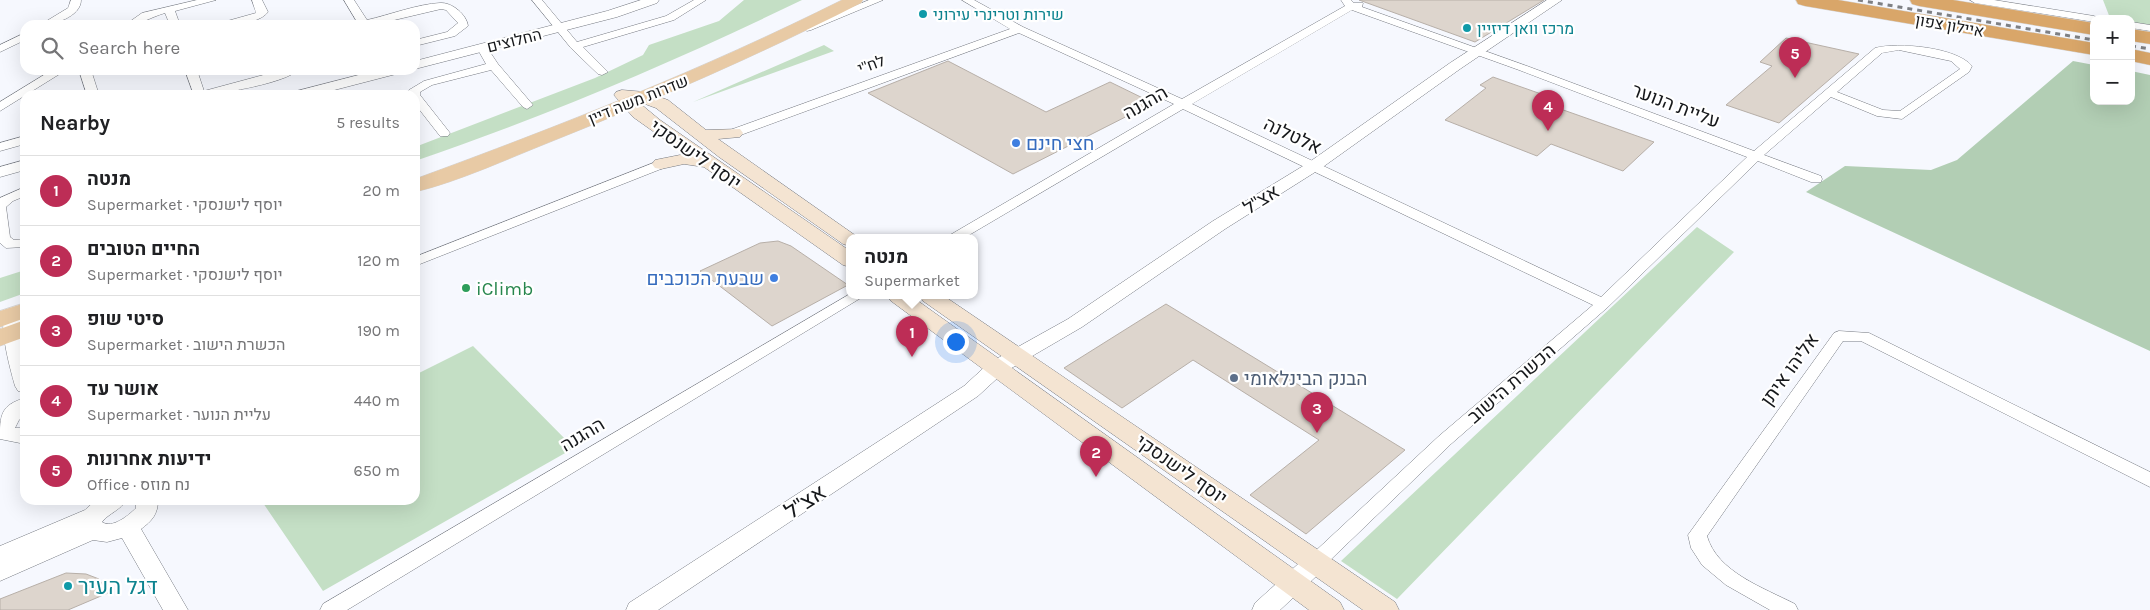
<!DOCTYPE html>
<html lang="en">
<head>
<meta charset="utf-8">
<style>
  body { margin:0; font-family:Karla,Heebo,sans-serif; background:#f6f6f6; color:#202124 }
  .controls { position:absolute; right:15px; top:15px; display:grid; overflow:hidden; border-radius:10px; box-shadow:0 5px 20px #0002 }
  .controls button { width:45px; height:45px; display:grid; place-items:center; padding:0; border:0; border-bottom:1px solid #e0e0e0; background:#fff; color:#202124; font:25px sans-serif }
  .you { position:absolute; left:955px; top:341px; width:18px; height:18px; margin:-12px; border:4px solid #fff; border-radius:50%; background:#1a73e8; box-shadow:0 0 0 8px #1a73e833 }
  .badge { display:grid; place-items:center; width:32px; height:32px; border-radius:50%; background:#bd2d56; color:#fff; font-size:16px; font-weight:700 }
  .pin { position:absolute; translate:-50% -41px; filter:drop-shadow(0 1px 2px #0008) }
  .pin::after { content:''; position:absolute; top:26px; width:18px; height:15px; background:inherit; clip-path:polygon(0 0,100% 0,50% 100%) }
  .popup { position:absolute; left:846px; top:234px; width:132px; height:65px; box-sizing:border-box; display:grid; place-content:center; border-radius:10px; background:#fff; filter:drop-shadow(0 1px 4px #0005); font-size:16px; white-space:nowrap; color:#757577 }
  .popup b { font-size:19px; color:#202124 }
  .popup::after { content:''; position:absolute; left:50%; top:100%; margin-left:-10px; border:10px solid transparent; border-top-color:#fff }
  .list { margin:0; padding:0; list-style:none }
  h2 { display:flex; justify-content:space-between; align-items:center; height:65px; margin:0; padding:0 20px; font-size:21px }
  h2 small { font-size:16px; font-weight:400; color:#757577 }
  .list li { display:grid; grid-template-columns:32px 1fr auto; gap:15px; align-items:center; box-sizing:border-box; height:70px; padding:0 20px; border-top:1px solid #e0e0e0 }
  .list b { display:block; font-size:19px; white-space:nowrap }
  .list p { margin:0; font-size:16px; white-space:nowrap; color:#757577 }
  .list em { font-size:16px; font-style:normal; color:#757577 }
  .icon { flex:none; width:28px; height:28px; fill:none; stroke:currentColor; stroke-width:2; stroke-linecap:round; stroke-linejoin:round }
  .map { position:relative; flex:none; width:2150px; height:610px; overflow:hidden }
  .search { position:absolute; background:#fff; box-shadow:0 5px 20px #0002; left:20px; top:20px; width:400px; height:55px; display:flex; align-items:center; gap:12px; box-sizing:border-box; padding:0 18px; border-radius:15px; color:#757577; font-size:19px }
  .panel { position:absolute; background:#fff; box-shadow:0 5px 20px #0002; left:20px; top:90px; width:400px; height:415px; border-radius:15px }
  .map>svg:first-child { display:block }
  .green { fill:#c4dfc5 }
  .forest { fill:#b2ceb4 }
  .building { fill:#ddd5cd; stroke:#b7afa8 }
  .lines { fill:none; stroke-linecap:round; stroke-linejoin:round }
  .minor-casing { stroke:#767a82; stroke-width:1 }
  .tertiary-casing { stroke:#767a82; stroke-width:1 }
  .secondary-casing { stroke:#767a82; stroke-width:1 }
  .primary-casing { stroke:#d5d5d6; stroke-width:1 }
  .motorway-casing { stroke:#d5d5d6; stroke-width:1 }
  .minor { fill:#fff; fill-rule:evenodd }
  .tertiary { fill:#fff; fill-rule:evenodd }
  .secondary { fill:#f4e4d2; fill-rule:evenodd }
  .primary { fill:#e8caa5; fill-rule:evenodd }
  .motorway { fill:#d9a669; fill-rule:evenodd }
  .rail { stroke:#7e8084; stroke-width:3; stroke-dasharray:5 5; stroke-linecap:butt }
  .culture-dot { fill:#0f9aa8; stroke:#fff; stroke-width:2 }
  .shop-dot { fill:#3f7fe0; stroke:#fff; stroke-width:2 }
  .leisure-dot { fill:#2e9e5b; stroke:#fff; stroke-width:2 }
  .service-dot { fill:#5c6f8a; stroke:#fff; stroke-width:2 }
  .labels { text-anchor:middle; stroke-width:4.5; stroke-linejoin:round; paint-order:stroke }
  .far-culture-label { font-size:16px; fill:#0d838f; stroke:#fff; text-anchor:start }
  .far-street-label { font-size:16px; fill:#16181b; stroke:#fff }
  .street-label { font-size:19px; fill:#16181b; stroke:#fff }
  .shop-label { font-size:19px; fill:#366cbe; stroke:#fff; text-anchor:start }
  .leisure-label { font-size:19px; fill:#27864d; stroke:#fff; text-anchor:start }
  .service-label { font-size:19px; fill:#4e5e75; stroke:#fff; text-anchor:start }
  .near-street-label { font-size:22px; fill:#16181b; stroke:#fff }
  .near-culture-label { font-size:22px; fill:#0d838f; stroke:#fff; text-anchor:start }
</style>
</head>
<body>
<div class="map">
<svg width="2150" height="610" viewBox="0 0 2150 610">
  <rect width="100%" height="100%" fill="#f6f8fe"/>
  <!-- green -->
  <path class="green" d="M744,0H802C676,61 547,116 415,161V147L595,78L643,55L649,45L719,21Z
    M2103,0H2150V25L2131,22V19L2110,18Z
    M824,45L834,51L693,102Z
    M1697,227L1734,252L1397,599L1341,561Z
    M25,270V293L0,302V278Z
    M473,346L574,448L323,591L261,500H415V375Z"/>
  <!-- forest -->
  <path class="forest" d="M2073,61L2094,65V101H2131V71L2150,75V351L1806,192L1845,166L1931,170L1957,160Z"/>
  <!-- building -->
  <path class="building" d="M1359,0H1544L1475,42Z
    M1786,38L1859,54L1779,123L1726,105L1772,66L1760,62Z
    M948,61L1046,112L1110,82L1153,103L1013,174L868,93Z
    M1493,77L1561,101L1552,106L1654,142L1623,171L1551,144L1537,156L1445,120L1486,88L1480,85Z
    M778,241L791,246L848,285L772,326L700,271L760,243Z
    M1166,304L1258,360L1405,450L1306,534L1250,495L1319,440L1193,360L1122,408L1064,368Z
    M66,573L86,574L99,579L108,593L68,610H0V599Z"/>
  <g class="lines">
    <defs>
      <path id="minor" d="M71,0H81C81,17 53,25 40,25L68,8Z
        M197,0H216L175,11L180,25H170L165,13C151,17 140,25 125,25L142,13Z
        M252,0H262L268,12C258,25 228,25 213,25L256,13Z
        M344,0H354L367,20C389,15 418,4 440,3C452,2 467,15 468,26L455,36L415,46V40L447,32L458,23L446,10L441,9L373,25H359Z
        M532,0H542L577,42L666,16L694,0H706L674,20L583,47L608,72L602,75L598,74L571,48Z
        M869,0H883L811,30L807,31L802,28Z
        M962,0H974L1023,27L1182,99L1345,6L1341,0H1351L1354,3H1363L1362,7L1527,66L1754,151L1875,48C1898,42 1956,47 1972,66L1969,72L1902,119L1877,116L1831,97L1764,155L1821,176L1822,179L1821,182H1811L1758,161L1608,307L1451,444L1323,567L1316,570L1309,567L1306,562L1309,557L1439,436L1593,305L1183,109L964,238H948L950,235L1174,104L1019,33L738,136H730L728,133L730,130L1010,29ZM1352,10L1519,70L1747,157L1601,297L1192,104ZM1899,50L1951,61L1960,69L1900,111L1883,110L1837,92L1882,53Z
        M1970,0H1994L2094,16L2099,19H2094V22L1975,3Z
        M2131,22L2150,25V31L2131,28Z
        M25,33V40L0,52V45Z
        M482,45L486,46L498,64L533,105L527,109L523,107L491,70L432,85L420,92V95L450,133L448,136H440L415,104V95H408L409,90L424,81L486,64L477,48Z
        M52,70H66L0,111V102Z
        M79,70H91L99,95H87Z
        M185,70H197L204,91L282,70H298C284,84 215,95 194,95Z
        M25,136V144L0,151V143Z
        M661,160L667,164L666,167L415,266V257Z
        M25,187V196L13,201L6,207L10,237L14,240L25,239V247L6,248L0,243V198Z
        M850,294L864,296L347,610H320L323,604Z
        M1839,331L1869,333L2150,472V487L1861,341H1843L1707,536C1717,572 1764,588 1795,604L1798,610H1770L1726,585L1702,565L1691,548L1688,535L1834,333Z"/>
      <path id="tertiary" d="M641,0H659L657,3L617,17L415,69V61L607,11Z
        M1547,0H1562L1460,69L1320,169L1225,229L1082,327L1003,373L978,396L658,610H626L629,603L964,386L989,363L1068,319L1213,221L1308,163L1450,63Z
        M378,70H402L400,73L315,95H291L293,92Z
        M25,160V170L0,177V167Z
        M11,309L25,316V331L19,329L25,354V393L18,391L15,386C9,365 0,331 4,311Z
        M25,398V415L19,420L15,428H25V444L0,439C0,416 0,405 25,398Z
        M96,500H126C121,510 109,513 102,522C112,529 128,516 136,508V500H158C158,514 152,521 141,529L188,610H163L122,538L107,542L93,540L0,581V546L85,510Z
        M1316,553L1324,555L1328,562L1324,569L1280,610H1252L1255,603L1308,555Z"/>
      <path id="secondary" d="M622,90L645,92L668,100L706,130L740,129L743,133L740,137L718,139L859,238H850V246L843,244L719,157L656,108L637,101L660,120L850,251V267L843,265L704,167L684,164L661,169L655,168L652,164L655,160L685,154L633,117L614,95L616,92Z
        M888,296H911L1340,602L1344,610H1309L891,301Z
        M920,296H944L1395,602L1399,610H1363L923,301Z"/>
      <path id="primary" d="M842,0H863L861,3C759,55 655,100 550,142C507,159 460,181 415,192V179C560,126 704,69 842,0Z
        M25,303V318L0,327V311Z
        M25,320V337L0,346V329Z"/>
      <path id="motorway" d="M1796,0H1838L2094,43V55L1805,6L1798,4Z
        M1910,0H1953L2094,23V35L1919,6L1912,4Z
        M2131,29L2150,32V44L2131,41Z
        M2131,49L2150,53V65L2131,61Z"/>
    </defs>
    <!-- minor casing -->
    <use href="#minor" class="minor-casing"/>
    <!-- tertiary casing -->
    <use href="#tertiary" class="tertiary-casing"/>
    <!-- secondary casing -->
    <use href="#secondary" class="secondary-casing"/>
    <!-- primary casing -->
    <use href="#primary" class="primary-casing"/>
    <!-- motorway casing -->
    <use href="#motorway" class="motorway-casing"/>
    <!-- minor -->
    <use href="#minor" class="minor"/>
    <!-- tertiary -->
    <use href="#tertiary" class="tertiary"/>
    <!-- secondary -->
    <use href="#secondary" class="secondary"/>
    <!-- primary -->
    <use href="#primary" class="primary"/>
    <!-- motorway -->
    <use href="#motorway" class="motorway"/>
    <!-- rail -->
    <path class="rail" d="M1858,0L2094,40
      M2131,46L2150,49"/>
  </g>
  <!-- markers -->
  <g class="culture-dot">
    <circle cx="923" cy="14" r="5"/>
    <circle cx="1467" cy="28" r="5"/>
    <circle cx="68" cy="586" r="5"/>
  </g>
  <g class="shop-dot">
    <circle cx="1016" cy="143" r="5"/>
    <circle cx="774" cy="278" r="5"/>
  </g>
  <circle class="leisure-dot" cx="466" cy="288" r="5"/>
  <circle class="service-dot" cx="1234" cy="378" r="5"/>
  <g class="labels">
    <!-- far-culture labels -->
    <g class="far-culture-label">
      <text x="933" y="20">שירות וטרינרי עירוני</text>
      <text x="1477" y="34">מרכז וואן דיזיין</text>
    </g>
    <!-- far-street labels -->
    <g class="far-street-label">
      <text transform="translate(1950 25) rotate(10)" y="6">איילון צפון</text>
      <text transform="translate(514 40) rotate(-14)" y="6">החלוצים</text>
      <text transform="translate(871 64) rotate(-20)" y="6">לח"י</text>
      <text transform="translate(638 99) rotate(-22)" y="6">שדרות משה דיין</text>
    </g>
    <!-- street labels -->
    <g class="street-label">
      <text transform="translate(1145 102) rotate(-30)" y="7">ההגנה</text>
      <text transform="translate(1676 105) rotate(21)" y="7">עליית הנוער</text>
      <text transform="translate(1293 135) rotate(25)" y="7">אלטלנה</text>
      <text transform="translate(696 154) rotate(35)" y="7">יוסף לישנסקי</text>
      <text transform="translate(1261 199) rotate(-32)" y="7">אצ"ל</text>
      <text transform="translate(1789 369) rotate(-54)" y="7">אליהו איתן</text>
      <text transform="translate(1511 383) rotate(-41)" y="7">הכשרת הישוב</text>
      <text transform="translate(582 434) rotate(-31)" y="7">ההגנה</text>
      <text transform="translate(1182 469) rotate(35)" y="7">יוסף לישנסקי</text>
    </g>
    <!-- shop labels -->
    <g class="shop-label">
      <text x="1026" y="150">חצי חינם</text>
      <text x="764" y="285" text-anchor="end">שבעת הכוכבים</text>
    </g>
    <!-- leisure labels -->
    <g class="leisure-label">
      <text x="476" y="295">iClimb</text>
    </g>
    <!-- service labels -->
    <g class="service-label">
      <text x="1244" y="385">הבנק הבינלאומי</text>
    </g>
    <!-- near-street labels -->
    <g class="near-street-label">
      <text transform="translate(805 501) rotate(-33)" y="8">אצ"ל</text>
    </g>
    <!-- near-culture labels -->
    <g class="near-culture-label">
      <text x="78" y="594">דגל העיר</text>
    </g>
  </g>
</svg>
<div class="controls">
<button>+</button>
<button>−</button>
</div>
<div class="you"></div>
<div class="pin badge" style="left:912px;top:357px">1</div>
<div class="popup"><b>מנטה</b>Supermarket</div>
<div class="pin badge" style="left:1096px;top:477px">2</div>
<div class="pin badge" style="left:1317px;top:433px">3</div>
<div class="pin badge" style="left:1548px;top:131px">4</div>
<div class="pin badge" style="left:1795px;top:78px">5</div>
<div class="search"><svg class="icon" aria-label="search" viewBox="0 0 24 24"><circle cx="10" cy="10" r="6"/><path d="M15 15l6 6"/></svg>Search here</div>
<section class="panel">
<h2>Nearby<small>5 results</small></h2>
<ul class="list">
<li><span class="badge">1</span><div><b>מנטה</b><p>Supermarket · יוסף לישנסקי</p></div><em>20 m</em></li>
<li><span class="badge">2</span><div><b>החיים הטובים</b><p>Supermarket · יוסף לישנסקי</p></div><em>120 m</em></li>
<li><span class="badge">3</span><div><b>סיטי שופ</b><p>Supermarket · הכשרת הישוב</p></div><em>190 m</em></li>
<li><span class="badge">4</span><div><b>אושר עד</b><p>Supermarket · עליית הנוער</p></div><em>440 m</em></li>
<li><span class="badge">5</span><div><b>ידיעות אחרונות</b><p>Office · נח מוזס</p></div><em>650 m</em></li>
</ul>
</section>
</div>
</body>
</html>
